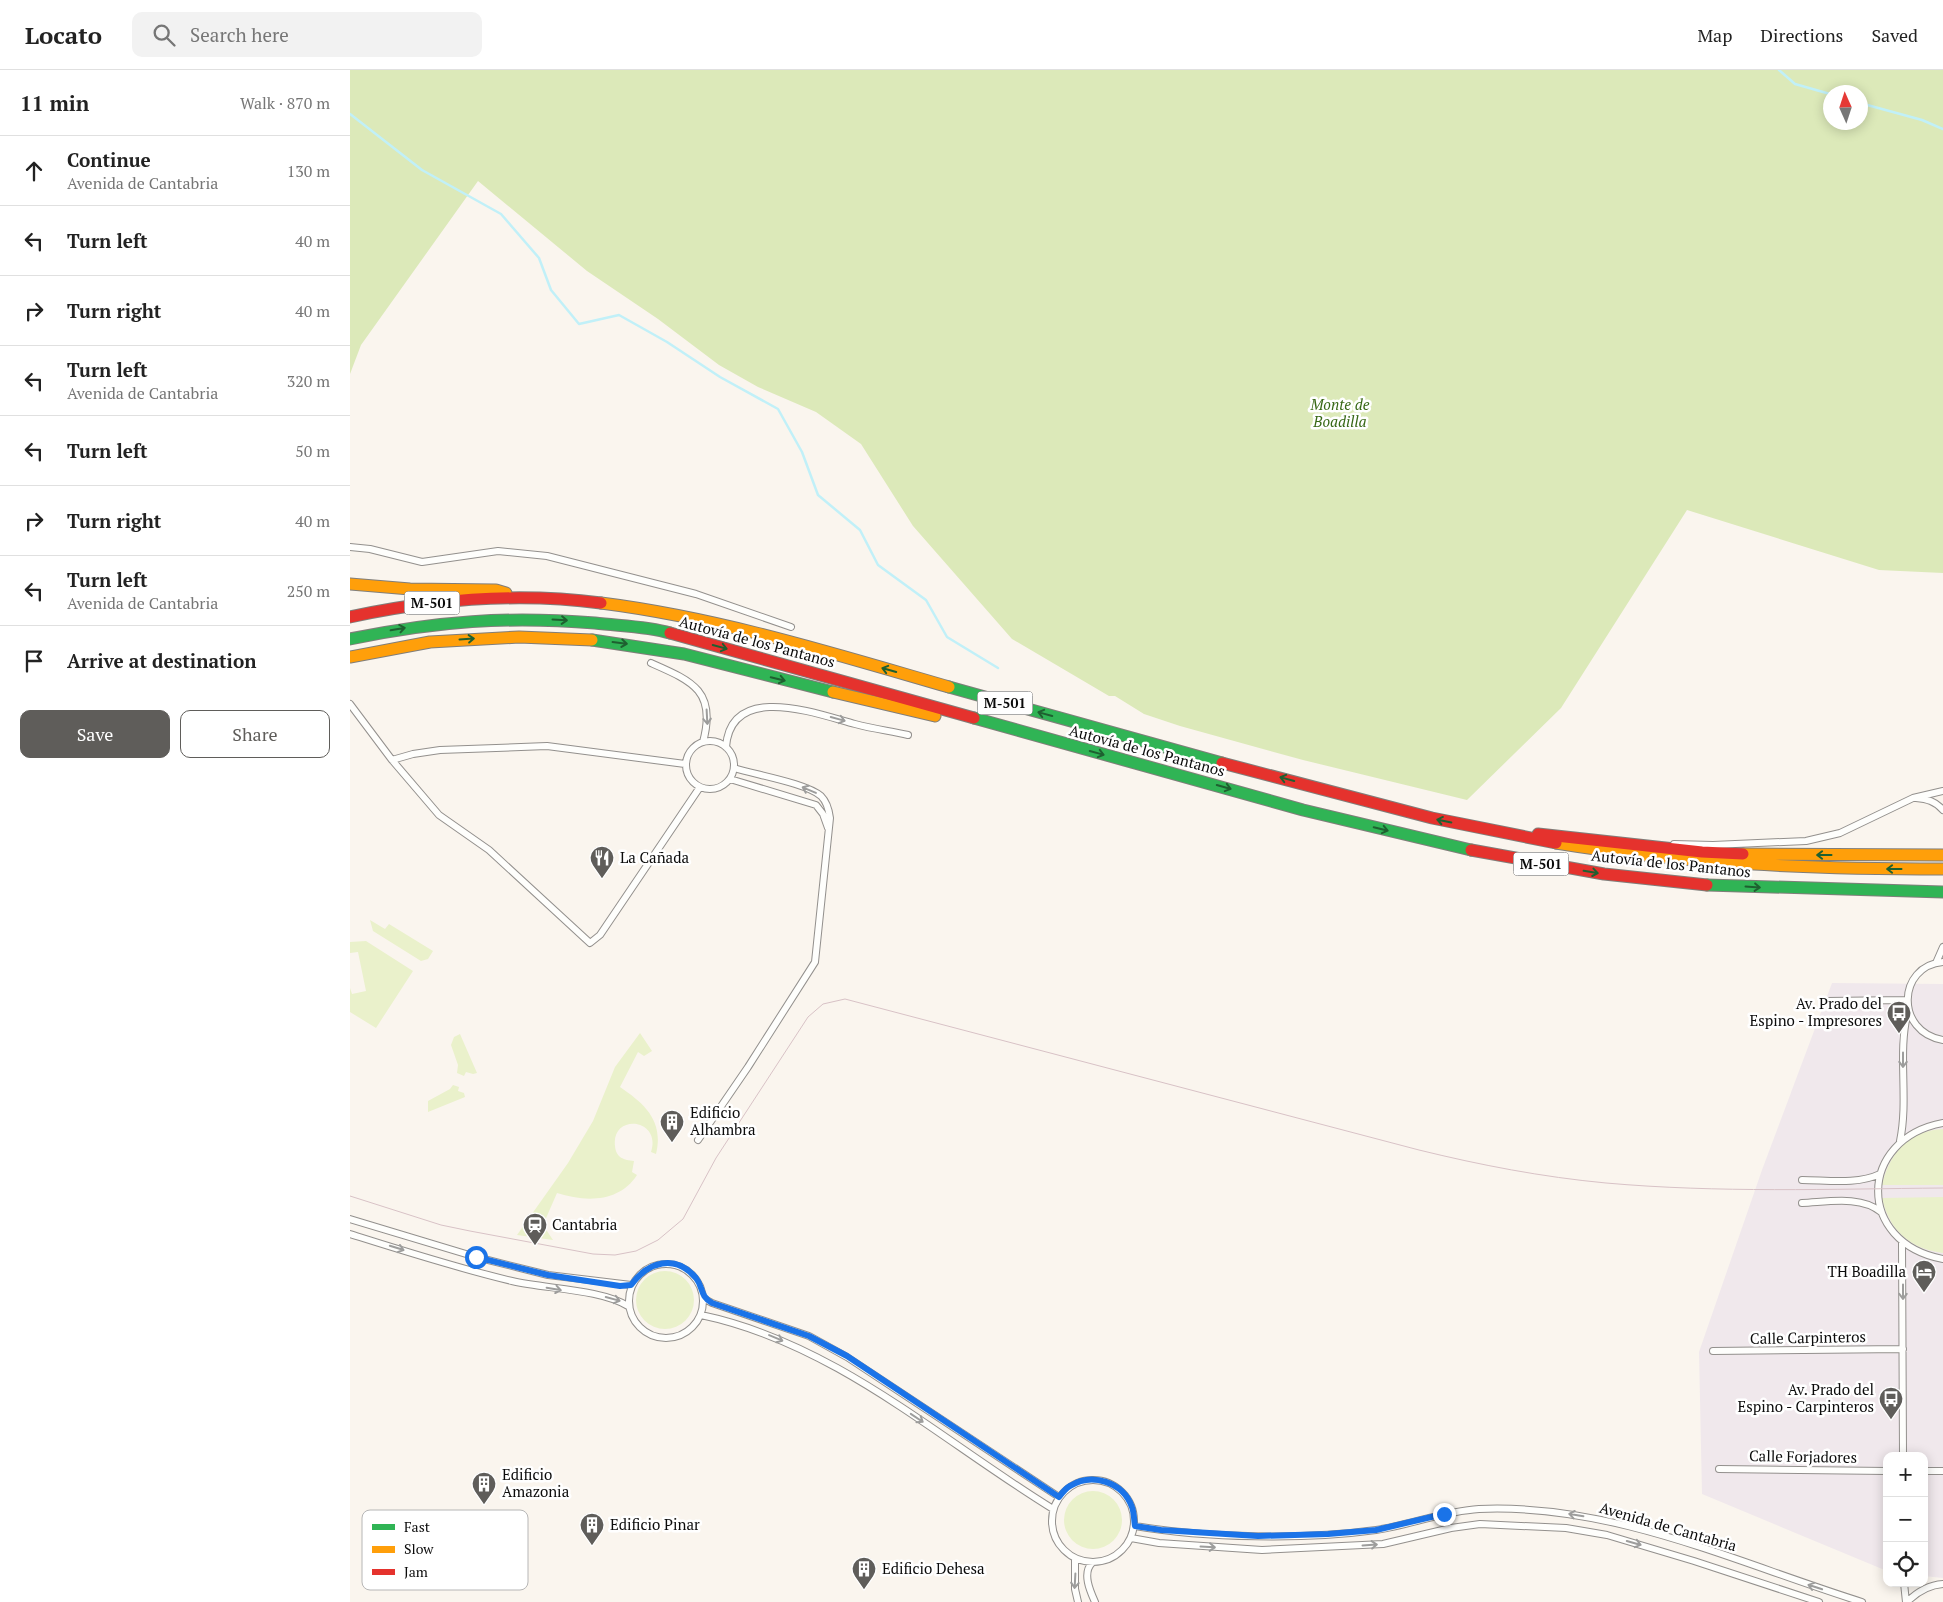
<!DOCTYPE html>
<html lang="en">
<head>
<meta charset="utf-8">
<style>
  body { margin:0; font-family:"PT Serif",serif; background:#f2f2f2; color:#222 }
  .controls { position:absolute; right:15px; bottom:15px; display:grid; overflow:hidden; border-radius:10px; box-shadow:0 2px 12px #0003 }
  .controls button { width:45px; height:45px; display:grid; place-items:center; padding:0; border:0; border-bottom:1px solid #e0e0e0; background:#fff; color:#222; font:25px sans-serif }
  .compass { position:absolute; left:1473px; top:15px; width:45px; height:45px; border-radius:50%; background:#fff; box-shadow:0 2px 12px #0003; rotate:357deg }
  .stop { position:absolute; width:15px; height:15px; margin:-11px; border:4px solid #1a73e8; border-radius:50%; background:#fff }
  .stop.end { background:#1a73e8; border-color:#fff; box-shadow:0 1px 5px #0008 }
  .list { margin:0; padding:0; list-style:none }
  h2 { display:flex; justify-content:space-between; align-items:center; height:65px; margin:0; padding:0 20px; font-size:21px }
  h2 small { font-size:16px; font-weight:400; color:#767676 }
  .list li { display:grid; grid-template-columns:32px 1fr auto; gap:15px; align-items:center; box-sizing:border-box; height:70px; padding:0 20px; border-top:1px solid #e0e0e0 }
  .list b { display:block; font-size:19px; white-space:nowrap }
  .list p { margin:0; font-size:16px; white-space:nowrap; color:#767676 }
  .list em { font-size:16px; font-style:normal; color:#767676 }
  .actions { display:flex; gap:10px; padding:15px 20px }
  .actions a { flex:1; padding:11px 0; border:1px solid #5f5d5a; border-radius:10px; text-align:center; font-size:18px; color:#5f5d5a }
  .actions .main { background:#5f5d5a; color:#fff }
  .icon { flex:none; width:28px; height:28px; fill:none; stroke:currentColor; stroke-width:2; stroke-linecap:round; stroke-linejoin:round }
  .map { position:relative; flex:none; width:1593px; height:1532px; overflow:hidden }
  header { display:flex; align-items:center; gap:30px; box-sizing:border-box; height:70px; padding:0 25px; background:#fff; border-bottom:1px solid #e0e0e0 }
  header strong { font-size:24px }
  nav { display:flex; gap:28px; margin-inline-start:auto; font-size:18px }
  .search { width:350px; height:45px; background:#f2f2f2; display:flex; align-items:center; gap:12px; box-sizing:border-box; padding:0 18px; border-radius:10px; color:#767676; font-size:19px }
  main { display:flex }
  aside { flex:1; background:#fff }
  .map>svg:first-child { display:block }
  .industrial { fill:#f0e8ec }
  .green { fill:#eaf1cb }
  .forest { fill:#dce9b9; fill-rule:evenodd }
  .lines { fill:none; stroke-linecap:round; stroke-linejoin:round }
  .stream { stroke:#c1f0f8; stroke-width:2.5 }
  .street-casing { stroke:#93908d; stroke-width:8 }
  .fast-casing { stroke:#807e7a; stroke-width:13 }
  .slow-casing { stroke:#807e7a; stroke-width:13 }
  .jam-casing { stroke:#807e7a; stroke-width:13 }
  .street { stroke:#fefefc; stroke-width:6 }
  .fast { stroke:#30b455; stroke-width:11 }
  .slow { stroke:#ff9f0a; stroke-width:11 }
  .jam { stroke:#e5322d; stroke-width:11 }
  .tram { stroke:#d8c2c6; stroke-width:1 }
  .oneway { stroke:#1e6030 }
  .oneway2 { stroke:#9d9d9c }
  .route { stroke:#1a73e8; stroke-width:6 }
  .labels { text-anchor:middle; stroke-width:5; stroke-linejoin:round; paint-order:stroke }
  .shield { fill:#fff; stroke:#545454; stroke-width:1 }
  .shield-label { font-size:14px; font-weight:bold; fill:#0b0b0b }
  .park-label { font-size:15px; font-style:italic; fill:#386816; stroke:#fff }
  .street-label { font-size:15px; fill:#0b0b0b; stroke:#fff }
  .poi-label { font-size:15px; fill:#0b0b0b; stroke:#fff; text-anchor:start }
  .key { fill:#fff; stroke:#b6b6b6; stroke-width:1 }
  .key-label { font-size:14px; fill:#0b0b0b }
</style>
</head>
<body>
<header>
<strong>Locato</strong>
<div class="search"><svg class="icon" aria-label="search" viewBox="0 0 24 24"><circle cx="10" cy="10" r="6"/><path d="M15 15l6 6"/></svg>Search here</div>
<nav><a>Map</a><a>Directions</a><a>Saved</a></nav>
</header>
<main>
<aside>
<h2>11 min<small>Walk · 870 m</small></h2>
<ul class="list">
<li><svg class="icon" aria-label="ahead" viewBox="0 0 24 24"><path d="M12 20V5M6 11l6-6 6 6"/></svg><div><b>Continue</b><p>Avenida de Cantabria</p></div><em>130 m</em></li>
<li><svg class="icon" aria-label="left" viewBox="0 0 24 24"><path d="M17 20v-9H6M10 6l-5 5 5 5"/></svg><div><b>Turn left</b></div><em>40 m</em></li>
<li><svg class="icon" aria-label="right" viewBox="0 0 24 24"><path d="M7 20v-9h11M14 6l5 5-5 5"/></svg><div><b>Turn right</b></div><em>40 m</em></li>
<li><svg class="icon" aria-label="left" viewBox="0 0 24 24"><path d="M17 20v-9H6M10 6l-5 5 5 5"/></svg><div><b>Turn left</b><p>Avenida de Cantabria</p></div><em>320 m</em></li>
<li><svg class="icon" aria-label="left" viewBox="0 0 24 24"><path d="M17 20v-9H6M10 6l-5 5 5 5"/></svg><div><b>Turn left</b></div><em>50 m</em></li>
<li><svg class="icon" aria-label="right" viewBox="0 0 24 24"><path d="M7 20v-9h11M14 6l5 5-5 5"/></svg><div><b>Turn right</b></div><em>40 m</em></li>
<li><svg class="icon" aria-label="left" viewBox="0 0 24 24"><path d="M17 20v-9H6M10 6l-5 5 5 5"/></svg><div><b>Turn left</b><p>Avenida de Cantabria</p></div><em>250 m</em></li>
<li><svg class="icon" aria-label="arrive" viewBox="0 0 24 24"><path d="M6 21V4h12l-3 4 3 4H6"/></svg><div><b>Arrive at destination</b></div></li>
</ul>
<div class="actions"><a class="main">Save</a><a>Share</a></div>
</aside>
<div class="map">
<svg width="1593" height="1532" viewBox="0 0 1593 1532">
  <rect width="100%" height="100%" fill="#faf5ee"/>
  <!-- industrial -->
  <path class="industrial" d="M1482,913L1593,914V1508L1574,1506V1386H1537V1501L1352,1424L1349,1282L1412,1100Z"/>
  <!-- green -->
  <path class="green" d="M20,850L35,859L39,854L83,881L78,889L71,891L23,861Z
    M16,871L63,901L26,958L0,942V918L2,924L16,921L8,882L0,883V872Z
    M290,963L302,981L294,986L288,982L270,1017C295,1034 314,1051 306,1084L301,1082C312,1048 261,1043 265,1076C266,1088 274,1090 284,1091L282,1102L287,1105C269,1133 235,1132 207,1123L193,1155L203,1170L167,1165L218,1093L243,1051L265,997Z
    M110,964L127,1003L123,1004L116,1002L114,1006L107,1003L108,995L101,975L104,967Z
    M103,1015L109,1017L108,1021L114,1023L115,1027L78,1042V1031L100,1019Z
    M1593,1059V1115H1532C1539,1084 1559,1060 1593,1059Z
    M1593,1127V1183C1560,1179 1539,1160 1532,1128Z
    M286 1230a29 29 0 1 1 58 0a29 29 0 1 1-58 0Z
    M714 1450a29 29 0 1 1 58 0a29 29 0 1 1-58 0Z"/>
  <!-- forest -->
  <path class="forest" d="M0,0H1593V503L1529,500L1337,440L1211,638L1117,730L953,690L830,656L794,644L765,626H759L662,569L563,456L511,374L466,342L408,317L369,295L308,249L237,201L128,111L11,275L0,304ZM1480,22H1510V52H1480Z"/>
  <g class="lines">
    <!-- stream -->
    <path class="stream" d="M1429,0L1445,14L1480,24
      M1510,33L1572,50L1593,59
      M0,44L72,100L151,144L189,188L201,220L229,254L269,245L317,272L370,307L428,339L452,382L468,425L510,460L528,495L576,530L597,567L648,598"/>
    <defs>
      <path id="street" d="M0,477L20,479L72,492L148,481L197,486L346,524L441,557
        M301,593C342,611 367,621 353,672
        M0,634L42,690L89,745L139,780L240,873L250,865L350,717
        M336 695a24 24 0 1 1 48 0a24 24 0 1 1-48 0Z
        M376,677C381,611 467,644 505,654C523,659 541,661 558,665
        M42,690L63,684L90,680L197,676L335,694
        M380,709L466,735L473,744L478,758
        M1566,728C1577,729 1585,731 1593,740
        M1324,774L1363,775L1456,771L1490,763L1563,728L1593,721
        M1593,892C1547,896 1545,962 1593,970
        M1586,893L1593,877
        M1477,931L1557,930
        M1593,1053C1507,1069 1506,1173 1593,1189
        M348,1070L398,997L465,892L480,748C479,740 477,732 471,726C456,713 406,705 384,698
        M1550,1071C1559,1028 1547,983 1558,941
        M1452,1110C1476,1110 1507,1115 1530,1104
        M1452,1133C1477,1132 1511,1125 1531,1142
        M0,1149L126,1187L198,1205L281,1215
        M0,1164C54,1181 107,1198 162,1211C196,1219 250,1219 278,1236
        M1552,1173L1553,1386
        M279 1231a37 37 0 1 1 74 0a37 37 0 1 1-74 0Z
        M353,1228L362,1233L459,1266L497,1287L709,1427
        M351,1245C485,1273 589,1369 703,1439
        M1363,1281L1553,1279
        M1369,1399L1537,1401
        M1574,1401H1593
        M702 1451a41 41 0 1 1 82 0a41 41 0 1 1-82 0Z
        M785,1456C856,1468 954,1470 1026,1460C1060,1455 1094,1441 1129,1439C1263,1433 1387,1493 1512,1532
        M781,1468L809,1473L912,1480L1033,1474L1101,1458L1130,1454L1216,1458L1257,1465L1344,1491L1469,1532
        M725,1489V1519L728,1532
        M742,1493C732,1503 740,1521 745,1532
        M1554,1513L1556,1532
        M1557,1532C1567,1522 1578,1515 1593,1514"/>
      <path id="fast" d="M0,569C87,551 157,546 245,553C270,556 297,556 320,563
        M242,570L334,584L483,622
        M599,617L872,693
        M624,648L953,740L1121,780
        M1357,815L1593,822"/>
      <path id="slow" d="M0,514L60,519L146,520L156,523
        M251,533C370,548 485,584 599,617
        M0,587L80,572L169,567L242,570
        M483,622L585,646
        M1206,773C1334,794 1464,799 1593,799
        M1393,784L1593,785"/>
      <path id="jam" d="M0,547C83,529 167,522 251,533
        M320,563L624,648
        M872,693L1082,748L1206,773
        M1188,764L1352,782L1393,784
        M1121,780L1254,804L1357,815"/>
    </defs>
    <!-- street casing -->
    <use href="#street" class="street-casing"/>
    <!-- fast casing -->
    <use href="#fast" class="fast-casing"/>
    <!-- slow casing -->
    <use href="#slow" class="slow-casing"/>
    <!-- jam casing -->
    <use href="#jam" class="jam-casing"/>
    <!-- street -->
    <use href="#street" class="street"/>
    <!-- fast -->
    <use href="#fast" class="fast"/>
    <!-- slow -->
    <use href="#slow" class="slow"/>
    <!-- jam -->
    <use href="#jam" class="jam"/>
    <!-- tram -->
    <path class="tram" d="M0,1126L91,1155L120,1161L243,1184L265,1185L286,1181L308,1170L333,1149L366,1088L458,947L473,934L495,929L1069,1080C1130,1095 1192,1107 1256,1113C1368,1123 1481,1119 1593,1118"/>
  </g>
  <!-- one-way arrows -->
  <defs><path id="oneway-shaft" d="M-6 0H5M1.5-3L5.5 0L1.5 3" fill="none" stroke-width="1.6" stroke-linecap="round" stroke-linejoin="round" transform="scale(1.25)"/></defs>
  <g class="oneway">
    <use href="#oneway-shaft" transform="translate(210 550) rotate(3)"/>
    <use href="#oneway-shaft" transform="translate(48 559) rotate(-10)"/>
    <use href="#oneway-shaft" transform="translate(117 569) rotate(-4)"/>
    <use href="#oneway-shaft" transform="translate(270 573) rotate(7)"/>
    <use href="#oneway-shaft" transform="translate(370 577) rotate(15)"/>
    <use href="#oneway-shaft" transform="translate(539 600) rotate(-164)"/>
    <use href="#oneway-shaft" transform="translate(428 609) rotate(14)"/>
    <use href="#oneway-shaft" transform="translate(695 644) rotate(-165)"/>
    <use href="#oneway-shaft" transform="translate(747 683) rotate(15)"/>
    <use href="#oneway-shaft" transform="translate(937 709) rotate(-165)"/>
    <use href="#oneway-shaft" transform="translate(874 717) rotate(16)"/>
    <use href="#oneway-shaft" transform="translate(1094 751) rotate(-168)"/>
    <use href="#oneway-shaft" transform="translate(1031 759) rotate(14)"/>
    <use href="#oneway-shaft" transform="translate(1474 785) rotate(-180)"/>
    <use href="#oneway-shaft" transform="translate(1544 799) rotate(180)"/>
    <use href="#oneway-shaft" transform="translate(1241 802) rotate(9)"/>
    <use href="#oneway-shaft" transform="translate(1403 817) rotate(4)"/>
  </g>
  <g class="oneway2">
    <use href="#oneway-shaft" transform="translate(357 647) rotate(87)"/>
    <use href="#oneway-shaft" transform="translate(488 649) rotate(15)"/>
    <use href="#oneway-shaft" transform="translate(459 720) rotate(-157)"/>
    <use href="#oneway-shaft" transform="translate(1553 990) rotate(90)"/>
    <use href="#oneway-shaft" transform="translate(47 1178) rotate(17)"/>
    <use href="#oneway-shaft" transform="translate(204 1219) rotate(10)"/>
    <use href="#oneway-shaft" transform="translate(1553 1222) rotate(90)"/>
    <use href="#oneway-shaft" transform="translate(263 1229) rotate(15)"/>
    <use href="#oneway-shaft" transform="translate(426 1268) rotate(23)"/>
    <use href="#oneway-shaft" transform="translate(567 1348) rotate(34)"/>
    <use href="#oneway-shaft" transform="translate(1226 1445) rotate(-171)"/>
    <use href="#oneway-shaft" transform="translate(1284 1473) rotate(16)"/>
    <use href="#oneway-shaft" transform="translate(1020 1475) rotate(-4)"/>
    <use href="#oneway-shaft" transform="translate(858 1477) rotate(3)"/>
    <use href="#oneway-shaft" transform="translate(725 1511) rotate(93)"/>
    <use href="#oneway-shaft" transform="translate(1465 1517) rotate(-162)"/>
  </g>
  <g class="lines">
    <!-- route -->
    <path class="route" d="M126,1187L198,1205L270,1216L281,1215C298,1192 325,1183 346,1208C354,1218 349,1225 362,1233L459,1266L497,1286L709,1427C712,1423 716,1418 720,1416C742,1402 773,1412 782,1437C784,1442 784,1450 785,1456L811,1460L908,1466L978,1464L1026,1460L1094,1444"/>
  </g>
  <!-- icons -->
  <defs>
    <symbol id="restaurant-pin" viewBox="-11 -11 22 30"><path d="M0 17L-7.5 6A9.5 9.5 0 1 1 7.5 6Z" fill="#5f5d5a" stroke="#fff"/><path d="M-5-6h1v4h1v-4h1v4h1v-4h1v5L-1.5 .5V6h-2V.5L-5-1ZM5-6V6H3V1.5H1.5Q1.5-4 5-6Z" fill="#fff"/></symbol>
    <symbol id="bus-pin" viewBox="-11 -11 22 30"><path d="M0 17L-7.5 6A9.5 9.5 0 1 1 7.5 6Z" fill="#5f5d5a" stroke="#fff"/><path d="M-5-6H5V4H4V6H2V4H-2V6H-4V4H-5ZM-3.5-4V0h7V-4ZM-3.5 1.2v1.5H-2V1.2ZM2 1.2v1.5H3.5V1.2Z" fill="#fff"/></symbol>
    <symbol id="building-pin" viewBox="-11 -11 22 30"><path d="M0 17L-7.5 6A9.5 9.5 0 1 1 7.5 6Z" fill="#5f5d5a" stroke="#fff"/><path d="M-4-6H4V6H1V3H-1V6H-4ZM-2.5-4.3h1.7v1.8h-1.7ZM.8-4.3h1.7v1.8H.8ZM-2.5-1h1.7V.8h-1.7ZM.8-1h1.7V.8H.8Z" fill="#fff"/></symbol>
    <symbol id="station-pin" viewBox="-11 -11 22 30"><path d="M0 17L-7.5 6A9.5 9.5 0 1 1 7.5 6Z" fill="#5f5d5a" stroke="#fff"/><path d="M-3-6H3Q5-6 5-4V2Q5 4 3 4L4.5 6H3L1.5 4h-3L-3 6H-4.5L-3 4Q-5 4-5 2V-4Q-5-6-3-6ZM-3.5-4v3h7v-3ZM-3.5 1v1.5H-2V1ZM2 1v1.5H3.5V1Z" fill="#fff"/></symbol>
    <symbol id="hotel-pin" viewBox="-11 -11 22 30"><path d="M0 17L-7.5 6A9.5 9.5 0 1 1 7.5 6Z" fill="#5f5d5a" stroke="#fff"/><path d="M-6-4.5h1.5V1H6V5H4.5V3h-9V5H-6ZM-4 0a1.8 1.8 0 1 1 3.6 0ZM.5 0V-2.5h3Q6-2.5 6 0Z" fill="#fff"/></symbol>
  </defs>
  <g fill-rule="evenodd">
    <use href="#restaurant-pin" x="238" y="774" width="28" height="38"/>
    <use href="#bus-pin" x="1535" y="929" width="28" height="38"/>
    <use href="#building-pin" x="308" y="1038" width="28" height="38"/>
    <use href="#station-pin" x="171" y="1141" width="28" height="38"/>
    <use href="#hotel-pin" x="1560" y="1188" width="28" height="38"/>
    <use href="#bus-pin" x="1527" y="1315" width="28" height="38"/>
    <use href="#building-pin" x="120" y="1400" width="28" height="38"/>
    <use href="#building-pin" x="228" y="1441" width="28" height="38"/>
    <use href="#building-pin" x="500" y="1485" width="28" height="38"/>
  </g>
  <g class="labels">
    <!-- shield labels -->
    <g class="shield">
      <rect x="54.5" y="521.5" width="55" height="23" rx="4"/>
      <rect x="627.5" y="621.5" width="55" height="23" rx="4"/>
      <rect x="1163.5" y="782.5" width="55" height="23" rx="4"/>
    </g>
    <g class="shield-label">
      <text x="82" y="538">M-501</text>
      <text x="655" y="638">M-501</text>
      <text x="1191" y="799">M-501</text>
    </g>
    <!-- park labels -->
    <g class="park-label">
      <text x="990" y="340">Monte de<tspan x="990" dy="17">Boadilla</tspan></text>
    </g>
    <!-- street labels -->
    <g class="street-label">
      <text transform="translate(407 572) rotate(15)" y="5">Autovía de los Pantanos</text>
      <text transform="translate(797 681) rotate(15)" y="5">Autovía de los Pantanos</text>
      <text transform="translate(1321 794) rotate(6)" y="5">Autovía de los Pantanos</text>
      <text transform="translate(1458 1268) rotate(-1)" y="5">Calle Carpinteros</text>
      <text transform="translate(1453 1387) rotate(1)" y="5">Calle Forjadores</text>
      <text transform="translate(1318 1457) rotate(16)" y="5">Avenida de Cantabria</text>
    </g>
    <!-- poi labels -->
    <g class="poi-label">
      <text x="270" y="793">La Cañada</text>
      <text x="1532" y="939" text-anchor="end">Av. Prado del<tspan x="1532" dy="17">Espino - Impresores</tspan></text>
      <text x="340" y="1048">Edificio<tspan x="340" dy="17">Alhambra</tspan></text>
      <text x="202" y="1160">Cantabria</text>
      <text x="1556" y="1207" text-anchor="end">TH Boadilla</text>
      <text x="1524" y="1325" text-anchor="end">Av. Prado del<tspan x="1524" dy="17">Espino - Carpinteros</tspan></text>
      <text x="152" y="1410">Edificio<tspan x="152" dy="17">Amazonia</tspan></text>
      <text x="260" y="1460">Edificio Pinar</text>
      <text x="532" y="1504">Edificio Dehesa</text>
    </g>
  </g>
  <!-- legend -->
  <rect x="12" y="1440" width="166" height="80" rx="8" class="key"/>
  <rect x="22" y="1454" width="23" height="6" fill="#30b455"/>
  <rect x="22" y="1476" width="23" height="7" fill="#ff9f0a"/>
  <rect x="22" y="1499" width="23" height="6" fill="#e5322d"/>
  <g class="key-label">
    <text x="54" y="1462">Fast</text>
    <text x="54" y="1484">Slow</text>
    <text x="54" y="1507">Jam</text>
  </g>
</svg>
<div class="controls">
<button>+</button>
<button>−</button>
<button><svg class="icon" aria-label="locate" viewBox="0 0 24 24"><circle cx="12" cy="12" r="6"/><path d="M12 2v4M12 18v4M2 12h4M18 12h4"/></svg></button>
</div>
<svg class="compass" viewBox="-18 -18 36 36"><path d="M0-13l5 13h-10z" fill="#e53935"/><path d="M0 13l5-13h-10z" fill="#767676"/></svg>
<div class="stop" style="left:126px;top:1187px"></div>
<div class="stop end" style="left:1094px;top:1444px"></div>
</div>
</main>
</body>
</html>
